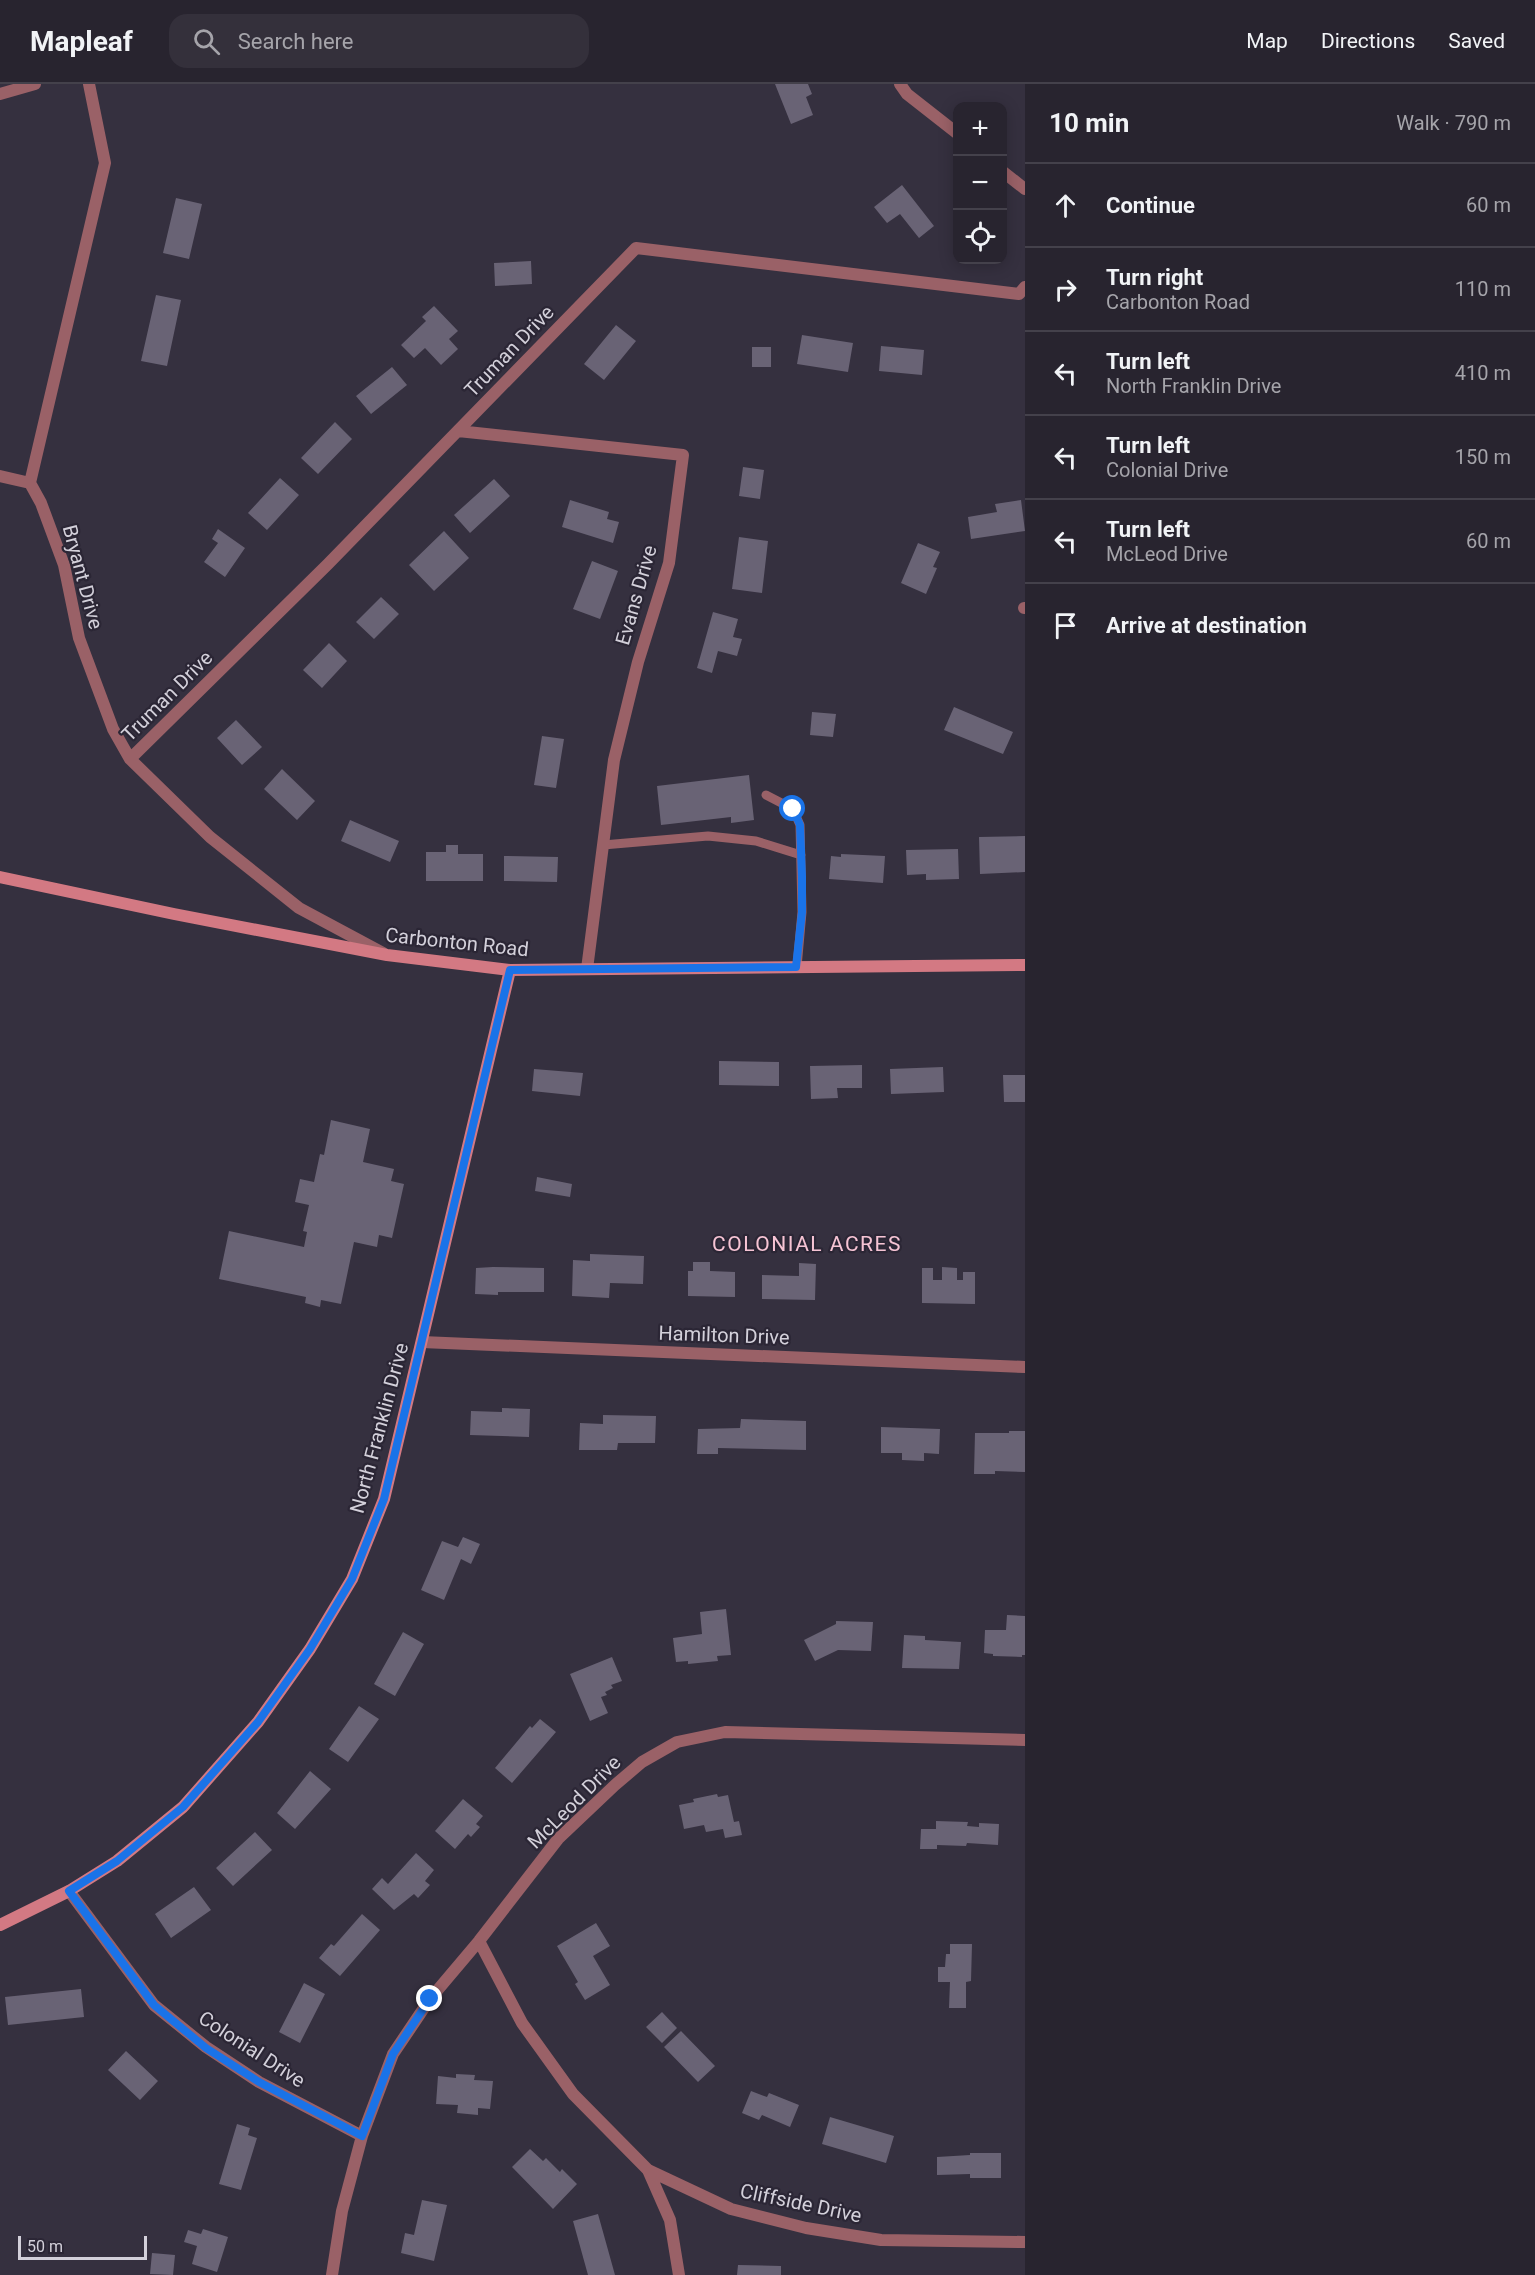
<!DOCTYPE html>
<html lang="en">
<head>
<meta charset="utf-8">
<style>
  body { margin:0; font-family:Roboto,sans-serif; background:#34303b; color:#f1f3f6 }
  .controls { position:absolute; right:18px; top:18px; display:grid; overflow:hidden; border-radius:12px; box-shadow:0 3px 15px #0003 }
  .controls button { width:54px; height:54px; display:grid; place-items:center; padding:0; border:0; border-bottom:2px solid #44414b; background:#28242f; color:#f1f3f6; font:30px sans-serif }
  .scale { position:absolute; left:18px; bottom:15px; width:129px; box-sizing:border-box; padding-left:6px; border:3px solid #d3d0da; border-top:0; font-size:16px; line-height:21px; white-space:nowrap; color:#d3d0da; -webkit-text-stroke:4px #2b2635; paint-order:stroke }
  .stop { position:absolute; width:18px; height:18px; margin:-14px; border:4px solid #1a73e8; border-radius:50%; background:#fff }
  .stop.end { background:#1a73e8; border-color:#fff; box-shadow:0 2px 6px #0008 }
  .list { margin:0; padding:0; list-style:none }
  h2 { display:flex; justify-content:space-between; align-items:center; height:78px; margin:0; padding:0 24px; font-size:26px }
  h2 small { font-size:20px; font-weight:400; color:#a5a4aa }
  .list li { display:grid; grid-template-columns:39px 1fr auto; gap:18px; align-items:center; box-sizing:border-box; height:84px; padding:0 24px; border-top:2px solid #44414b }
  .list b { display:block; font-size:22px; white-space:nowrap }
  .list p { margin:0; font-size:20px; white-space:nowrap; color:#a5a4aa }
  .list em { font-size:20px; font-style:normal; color:#a5a4aa }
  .icon { flex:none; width:33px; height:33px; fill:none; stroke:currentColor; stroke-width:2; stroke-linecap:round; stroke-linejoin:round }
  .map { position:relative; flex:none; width:1025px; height:2191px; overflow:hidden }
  header { display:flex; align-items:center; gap:36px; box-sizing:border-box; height:84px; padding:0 30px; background:#28242f; border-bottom:2px solid #44414b }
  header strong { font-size:28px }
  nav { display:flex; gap:33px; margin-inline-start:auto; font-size:21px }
  .search { width:420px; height:54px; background:#34303b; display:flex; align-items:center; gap:15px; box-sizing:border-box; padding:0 21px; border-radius:18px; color:#a5a4aa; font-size:22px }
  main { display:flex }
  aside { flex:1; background:#28242f }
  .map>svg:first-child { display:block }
  .building { fill:#696375 }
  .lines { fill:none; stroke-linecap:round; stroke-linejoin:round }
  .lane { stroke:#9a6167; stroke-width:9 }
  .street { stroke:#9a6167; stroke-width:12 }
  .secondary { stroke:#d37983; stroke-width:12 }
  .route { stroke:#1a73e8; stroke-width:8 }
  .labels { text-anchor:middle; stroke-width:4.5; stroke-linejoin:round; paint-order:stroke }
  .street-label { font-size:20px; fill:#d3d0da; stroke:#2b2635 }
  .neighbourhood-label { font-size:21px; letter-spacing:1.5px; fill:#f6c4d4; stroke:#2b2635 }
</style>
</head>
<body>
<header>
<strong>Mapleaf</strong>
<div class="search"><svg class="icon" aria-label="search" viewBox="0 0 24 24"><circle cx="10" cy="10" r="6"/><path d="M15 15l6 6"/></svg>Search here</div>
<nav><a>Map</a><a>Directions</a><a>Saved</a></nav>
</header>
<main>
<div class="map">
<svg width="1025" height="2191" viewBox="0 0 1025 2191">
  <rect width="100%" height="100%" fill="#35303f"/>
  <!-- building -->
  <path class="building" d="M775,0H808L812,10L806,13L813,31L791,40Z
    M902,101L934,142L919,154L900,130L887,139L874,123Z
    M176,114L202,120L189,175L163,169Z
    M531,177L532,200L495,202L494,179Z
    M156,211L181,216L167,282L141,277Z
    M434,222L458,247L449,255L458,265L441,281L425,264L414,274L401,261L426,237L422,233Z
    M616,241L636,257L604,296L584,280Z
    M802,251L853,259L848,288L797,280Z
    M881,262L924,266L922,291L879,287Z
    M752,263H771V283H752Z
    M392,283L407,301L371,330L356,312Z
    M335,338L352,355L318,390L301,374Z
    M743,383L764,386L760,415L739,412Z
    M280,394L299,411L267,446L248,429Z
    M494,395L510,412L470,449L454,431Z
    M570,416L609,428L607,435L619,438L613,459L562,443Z
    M1021,416L1025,447L971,455L968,433L997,428L995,420Z
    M218,445L245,464L225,493L204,478L218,459L212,455Z
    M444,447L469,474L434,507L409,481Z
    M739,453L768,457L762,509L732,505Z
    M918,459L940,468L933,483L937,484L926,510L901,499Z
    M592,477L618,487L600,535L573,525Z
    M381,513L399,530L374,555L356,538Z
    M713,528L738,535L733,553L742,555L737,572L718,567L712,589L697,584Z
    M329,559L347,577L322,604L303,586Z
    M954,623L1013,648L1003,670L944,646Z
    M812,628L836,630L833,653L810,651Z
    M236,636L262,663L242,681L217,654Z
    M542,652L564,655L556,704L534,701Z
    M282,685L315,717L297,736L264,705Z
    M749,691L754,736L731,739V733L661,741L657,702Z
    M350,736L399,757L390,778L341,757Z
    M1025,752V788L980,790L979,753Z
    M446,761H458V770H483V797H426V768H446Z
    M958,765L959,795L926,796V790L907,791L906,766Z
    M841,770L885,772L883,799L829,795L831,772L841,773Z
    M504,772L558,773L557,798L504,797Z
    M719,977L779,978V1002L719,1001Z
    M862,981V1004H837L838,1014L811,1015L810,982Z
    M943,983L944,1008L891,1010L890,985Z
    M534,985L583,989L580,1012L532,1007Z
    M1003,991H1025V1018H1004Z
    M331,1036L370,1045L363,1078L394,1085L391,1097L404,1100L392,1154L379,1151L377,1163L354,1158L341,1220L321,1216L320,1223L305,1219L306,1213L219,1195L229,1147L304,1163L307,1148L303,1147L309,1121L295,1118L300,1095L314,1098L320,1070L324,1071Z
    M537,1093L572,1100L570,1113L535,1107Z
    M590,1170L644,1172L643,1200L610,1199L609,1214L572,1212L573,1176L590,1177Z
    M693,1178H710V1187L735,1188V1213L688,1212V1187H693Z
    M799,1179L816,1180L815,1216L762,1215V1191L799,1192Z
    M493,1183L544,1184V1208H498V1211L475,1210L476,1184Z
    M942,1183L957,1184V1196H963V1188H975V1220L922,1219V1184H933V1196H942Z
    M502,1324L530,1325L529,1353L470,1351L471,1327L502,1328Z
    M603,1331L656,1332L655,1359H618L617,1366H579L580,1339L603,1340Z
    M741,1335L806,1337V1366L718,1364V1370H697L698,1345L740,1344Z
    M881,1343L940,1345L939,1370L924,1369V1377L902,1376V1369H881Z
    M1009,1347H1025V1388L995,1387V1390H974L975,1349H1009Z
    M463,1453L480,1460L471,1480L461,1475L444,1516L421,1506L442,1457L458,1463Z
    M726,1525L731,1571L717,1572L718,1577L688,1580V1577L676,1578L673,1554L702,1550L700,1528Z
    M1007,1531L1025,1532V1571H1022V1573L993,1572V1570L984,1569L985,1546H1006Z
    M836,1537L873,1538L871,1567L838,1566L815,1577L804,1556L836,1540Z
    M403,1548L424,1560L395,1612L374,1600Z
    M904,1551L925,1552V1556L961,1558L959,1585L902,1584Z
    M612,1573L622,1597L611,1601L613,1604L605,1608L607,1611L601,1613L608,1629L590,1637L570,1590Z
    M359,1622L379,1635L348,1678L329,1665Z
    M540,1635L556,1648L512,1699L495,1684L530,1642L532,1644Z
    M310,1687L331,1705L295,1745L277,1729Z
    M717,1710L718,1713L728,1711L734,1738L739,1737L742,1751L725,1754L723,1745L706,1748L704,1741L684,1745L679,1721L694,1718L693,1715Z
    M463,1715L483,1732L476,1740L480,1743L471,1753L468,1750L455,1765L435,1747Z
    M936,1737L968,1738L967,1742L979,1743V1739L999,1740L998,1761L967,1759L966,1762L937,1761V1765H920L921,1745H936Z
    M255,1748L272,1766L233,1802L216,1784Z
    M416,1769L434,1786L425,1797L430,1801L418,1814L414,1810L394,1826L372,1805L382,1794L388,1800Z
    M194,1803L211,1826L171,1854L155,1830Z
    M362,1830L380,1846L340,1892L319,1874L331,1860L334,1862Z
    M596,1839L610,1862L593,1872L610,1901L585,1916L575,1900L578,1898L557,1862Z
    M950,1860H972L971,1897L966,1898V1924H949L950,1898H938V1883H945L946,1870H950Z
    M304,1899L325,1910L300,1959L279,1948Z
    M81,1905L84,1933L8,1941L5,1913Z
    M662,1928L677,1944L662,1959L646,1943Z
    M681,1947L715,1982L698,1998L664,1963Z
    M126,1967L158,1997L140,2016L108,1986Z
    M456,1990L475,1991L474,1996L493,1997L490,2025L478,2024V2031L457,2029L458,2021L436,2020L438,1992L456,1994Z
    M751,2007L767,2013L769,2009L799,2021L790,2043L762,2031L759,2036L742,2029Z
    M830,2033L894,2052L886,2079L822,2060Z
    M237,2040L250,2044L248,2051L257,2054L241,2106L219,2100Z
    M530,2065L543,2077L546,2074L560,2088L562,2085L577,2100L553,2125L512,2083Z
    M970,2069H1001V2094H970V2090L937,2091V2073L970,2071Z
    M422,2116L447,2121L434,2177L401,2169L405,2149L414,2151Z
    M598,2130L615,2191H588L573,2137Z
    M203,2145L228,2153L217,2188L192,2180L197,2162L184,2158L188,2146L201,2150Z
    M152,2169L175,2171L173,2191L150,2190Z
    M738,2181L781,2182V2191H737Z"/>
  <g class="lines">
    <!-- lane -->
    <path class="lane" d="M766,711L793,725L800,741L802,828L797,883
      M603,761L708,752L756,757L801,771"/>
    <!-- street -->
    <path class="street" d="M89,0L105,79L30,399L41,419L64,481L79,554L113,645L130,675L210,753L299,824L383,869
      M900,0L907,10L958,50
      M0,10L35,0
      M1002,87L1025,105
      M458,347L683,371L669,479L638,578L614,676L587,885
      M0,392L30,399
      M1024,524H1025
      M130,675L328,480L636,164L1019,210L1025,203
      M422,1258L1025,1283
      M69,1807L154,1921L206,1963L259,1998L362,2052
      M479,1857L522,1939L573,2010L648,2086L731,2125L806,2144L881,2156L1025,2158
      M648,2086L670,2136L679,2191
      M332,2191L342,2127L362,2052L393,1970L430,1915L479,1857L558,1755L615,1701L642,1678L677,1658L725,1648L1025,1656"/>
    <!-- secondary -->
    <path class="secondary" d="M0,793L174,830L387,871L510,886L1025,881
      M0,1841L69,1807L117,1777L183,1723L258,1638L310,1565L352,1495L384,1415L510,886"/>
  </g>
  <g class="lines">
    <!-- route -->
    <path class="route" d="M430,1915L393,1970L362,2052L259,1998L206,1964L154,1921L69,1807L117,1777L183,1723L258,1638L310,1565L352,1495L384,1415L510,886L796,883L802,828V793L800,741L793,725"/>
  </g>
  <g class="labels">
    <!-- street labels -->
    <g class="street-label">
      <text transform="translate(509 267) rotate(-46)" y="7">Truman Drive</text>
      <text transform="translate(83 493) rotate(75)" y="7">Bryant Drive</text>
      <text transform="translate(636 511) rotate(-74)" y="7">Evans Drive</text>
      <text transform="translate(167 612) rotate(-45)" y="7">Truman Drive</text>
      <text transform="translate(457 858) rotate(6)" y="7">Carbonton Road</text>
      <text transform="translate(724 1251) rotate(2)" y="7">Hamilton Drive</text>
      <text transform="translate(379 1344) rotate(-75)" y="7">North Franklin Drive</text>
      <text transform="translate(574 1718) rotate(-45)" y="7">McLeod Drive</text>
      <text transform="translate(252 1965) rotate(33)" y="7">Colonial Drive</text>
      <text transform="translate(801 2119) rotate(12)" y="7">Cliffside Drive</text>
    </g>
    <!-- neighbourhood labels -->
    <g class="neighbourhood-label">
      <text x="807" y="1167">COLONIAL ACRES</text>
    </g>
  </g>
</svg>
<div class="controls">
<button>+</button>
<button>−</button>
<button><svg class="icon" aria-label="locate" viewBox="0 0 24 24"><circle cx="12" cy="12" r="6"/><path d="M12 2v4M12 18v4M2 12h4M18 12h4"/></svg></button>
</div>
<div class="scale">50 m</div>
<div class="stop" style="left:793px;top:725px"></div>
<div class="stop end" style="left:430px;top:1915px"></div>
</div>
<aside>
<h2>10 min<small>Walk · 790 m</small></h2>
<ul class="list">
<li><svg class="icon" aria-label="ahead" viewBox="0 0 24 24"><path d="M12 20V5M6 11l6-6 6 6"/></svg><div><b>Continue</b></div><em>60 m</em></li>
<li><svg class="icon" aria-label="right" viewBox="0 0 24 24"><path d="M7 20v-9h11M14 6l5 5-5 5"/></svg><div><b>Turn right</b><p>Carbonton Road</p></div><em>110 m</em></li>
<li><svg class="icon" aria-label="left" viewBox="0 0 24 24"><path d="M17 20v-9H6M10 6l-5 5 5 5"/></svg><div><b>Turn left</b><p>North Franklin Drive</p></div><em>410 m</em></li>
<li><svg class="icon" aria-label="left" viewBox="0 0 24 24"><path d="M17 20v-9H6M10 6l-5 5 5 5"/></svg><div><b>Turn left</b><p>Colonial Drive</p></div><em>150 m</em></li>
<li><svg class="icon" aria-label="left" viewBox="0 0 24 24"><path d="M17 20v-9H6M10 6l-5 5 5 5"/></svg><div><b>Turn left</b><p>McLeod Drive</p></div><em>60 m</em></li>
<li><svg class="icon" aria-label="arrive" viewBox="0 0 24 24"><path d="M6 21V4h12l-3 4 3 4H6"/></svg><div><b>Arrive at destination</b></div></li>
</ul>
</aside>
</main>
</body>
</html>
